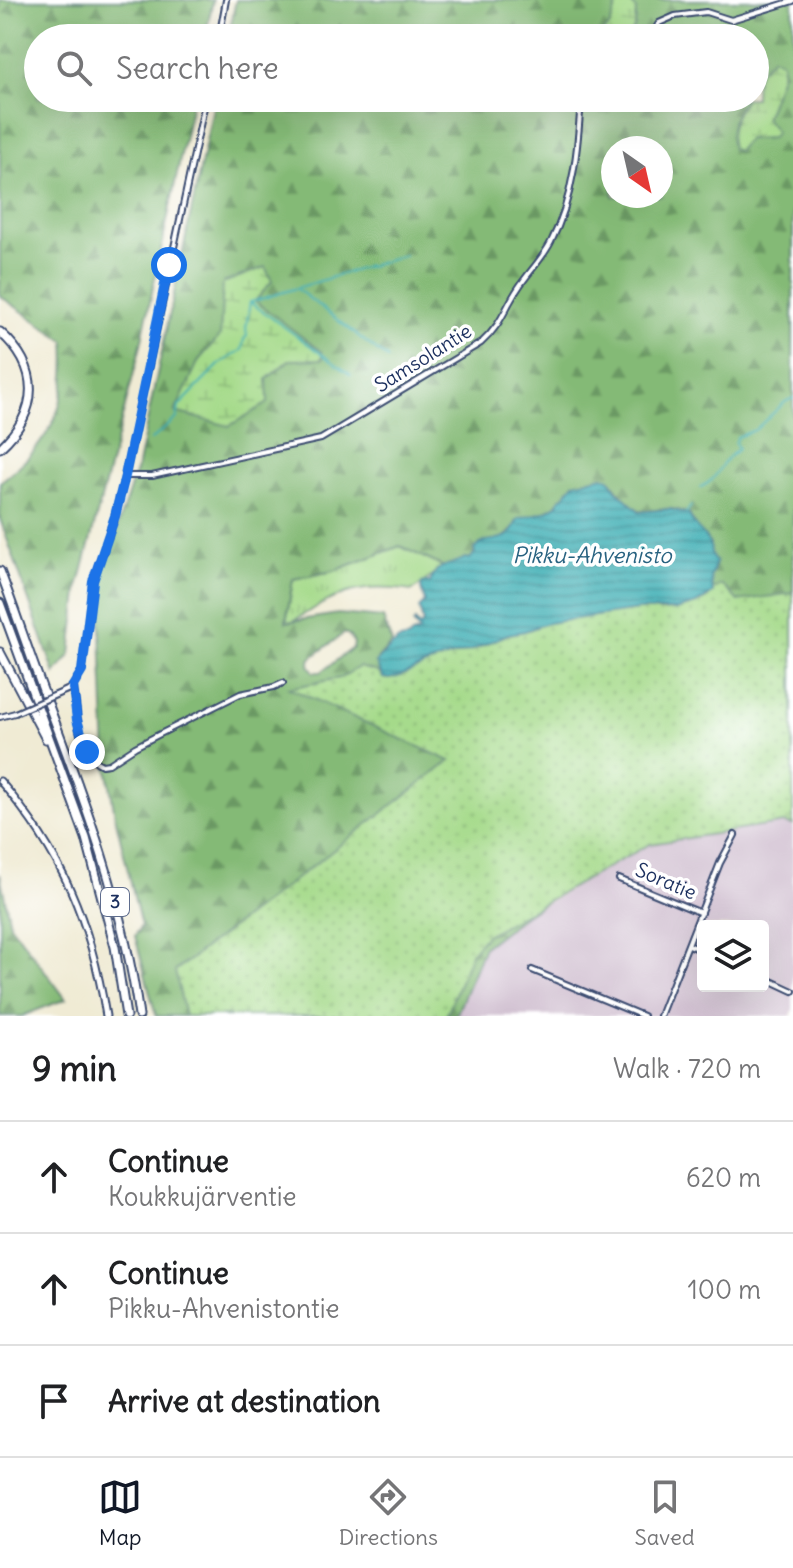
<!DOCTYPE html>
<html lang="en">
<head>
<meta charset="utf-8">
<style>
  body { margin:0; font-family:Delius,sans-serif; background:#f6f6f6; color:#202124 }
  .controls { position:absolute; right:24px; bottom:24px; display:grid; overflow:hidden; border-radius:8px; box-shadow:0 8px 32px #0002 }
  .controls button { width:72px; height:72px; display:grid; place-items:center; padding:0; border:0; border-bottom:2px solid #e0e0e0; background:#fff; color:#202124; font:40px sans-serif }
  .compass { position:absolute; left:601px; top:136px; width:72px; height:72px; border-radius:50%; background:#fff; box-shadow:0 8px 32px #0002; rotate:146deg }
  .stop { position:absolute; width:24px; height:24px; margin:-18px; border:6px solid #1a73e8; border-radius:50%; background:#fff }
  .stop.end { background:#1a73e8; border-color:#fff; box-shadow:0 2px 8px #0008 }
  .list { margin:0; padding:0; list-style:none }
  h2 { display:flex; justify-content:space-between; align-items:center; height:104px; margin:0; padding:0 32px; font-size:34px }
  h2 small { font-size:26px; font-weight:400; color:#757577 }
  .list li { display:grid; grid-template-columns:52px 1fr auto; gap:24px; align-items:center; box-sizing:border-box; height:112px; padding:0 32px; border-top:2px solid #e0e0e0 }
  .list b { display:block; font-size:30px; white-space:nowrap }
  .list p { margin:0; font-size:26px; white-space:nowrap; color:#757577 }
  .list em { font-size:26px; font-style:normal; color:#757577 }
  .icon { flex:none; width:44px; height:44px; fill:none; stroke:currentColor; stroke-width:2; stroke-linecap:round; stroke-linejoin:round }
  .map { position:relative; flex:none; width:793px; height:1016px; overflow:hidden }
  .search { position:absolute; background:#fff; box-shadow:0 8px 32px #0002; left:24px; right:24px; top:24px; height:88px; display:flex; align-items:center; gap:20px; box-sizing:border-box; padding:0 28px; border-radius:44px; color:#757577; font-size:30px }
  .sheet { height:440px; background:#fff }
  nav { display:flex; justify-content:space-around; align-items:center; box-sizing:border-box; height:112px; border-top:2px solid #e0e0e0; background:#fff; font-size:22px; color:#757577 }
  nav a { display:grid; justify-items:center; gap:4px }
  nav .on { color:#111827 }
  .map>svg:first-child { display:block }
  .industrial { fill:#cfbdcf; fill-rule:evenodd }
  .grass { fill:url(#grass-tufts); stroke:#608474; stroke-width:2 }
  .forest { fill:url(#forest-firs); stroke:#50746a; stroke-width:2; fill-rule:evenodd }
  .wetland { fill:url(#wetland-marsh); stroke:#608474; stroke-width:2 }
  .park { fill:url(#park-dots); stroke:#608474; stroke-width:2 }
  .water { fill:url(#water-rules); stroke:#2c6e89; stroke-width:2 }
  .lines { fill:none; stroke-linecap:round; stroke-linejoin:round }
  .stream { stroke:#3caeb4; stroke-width:2 }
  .street-casing { stroke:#3b4b70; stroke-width:8 }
  .secondary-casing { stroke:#3b4b70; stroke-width:9 }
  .highway-casing { stroke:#3b4b70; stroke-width:11 }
  .street { stroke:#fff; stroke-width:4 }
  .secondary { stroke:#fff; stroke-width:5 }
  .highway { stroke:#fff; stroke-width:7 }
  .street-bridge-casing { stroke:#3b4b70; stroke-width:8; stroke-linecap:butt }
  .street-bridge { stroke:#fff; stroke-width:4 }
  .route { stroke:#1a73e8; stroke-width:10 }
  .labels { text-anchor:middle; stroke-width:7; stroke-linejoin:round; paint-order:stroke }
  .shield { fill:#fff; stroke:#5f6d8e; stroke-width:2 }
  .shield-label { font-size:18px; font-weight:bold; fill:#1b2f5e }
  .street-label { font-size:20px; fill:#1b2f5e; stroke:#fff }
  .water-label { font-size:22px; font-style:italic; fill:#286280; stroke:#fff }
</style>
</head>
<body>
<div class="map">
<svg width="793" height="1016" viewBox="0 0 793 1016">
  <defs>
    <pattern id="grass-tufts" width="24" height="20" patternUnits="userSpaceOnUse" patternTransform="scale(2)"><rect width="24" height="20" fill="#a5da8a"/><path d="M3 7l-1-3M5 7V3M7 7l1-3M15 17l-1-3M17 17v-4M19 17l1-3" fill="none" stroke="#8dbb7a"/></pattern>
    <pattern id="forest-firs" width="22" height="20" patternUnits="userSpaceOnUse" patternTransform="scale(2)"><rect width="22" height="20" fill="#84ba76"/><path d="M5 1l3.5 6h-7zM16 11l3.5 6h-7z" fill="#6b9864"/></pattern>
    <pattern id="wetland-marsh" width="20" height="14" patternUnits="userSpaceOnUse" patternTransform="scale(2)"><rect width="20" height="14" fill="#a5da8a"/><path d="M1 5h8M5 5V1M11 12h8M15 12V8" fill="none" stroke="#8dbb7a"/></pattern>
    <pattern id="park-dots" width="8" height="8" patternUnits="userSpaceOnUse" patternTransform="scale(2)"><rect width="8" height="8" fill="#a5da8a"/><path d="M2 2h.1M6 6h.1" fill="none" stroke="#8dbb7a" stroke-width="1.8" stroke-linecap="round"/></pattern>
    <pattern id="water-rules" width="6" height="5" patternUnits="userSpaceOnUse" patternTransform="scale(2)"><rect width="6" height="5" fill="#3caeb4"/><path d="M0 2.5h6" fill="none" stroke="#328e96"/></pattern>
  </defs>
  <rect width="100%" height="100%" fill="#fff"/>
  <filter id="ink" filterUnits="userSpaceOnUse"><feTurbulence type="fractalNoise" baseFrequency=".0125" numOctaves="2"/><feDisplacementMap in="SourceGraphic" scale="16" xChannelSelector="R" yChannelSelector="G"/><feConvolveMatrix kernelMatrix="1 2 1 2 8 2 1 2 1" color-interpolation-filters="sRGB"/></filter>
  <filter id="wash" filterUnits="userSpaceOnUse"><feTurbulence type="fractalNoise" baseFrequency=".006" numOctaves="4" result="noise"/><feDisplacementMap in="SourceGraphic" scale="32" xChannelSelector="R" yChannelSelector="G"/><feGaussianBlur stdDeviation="1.8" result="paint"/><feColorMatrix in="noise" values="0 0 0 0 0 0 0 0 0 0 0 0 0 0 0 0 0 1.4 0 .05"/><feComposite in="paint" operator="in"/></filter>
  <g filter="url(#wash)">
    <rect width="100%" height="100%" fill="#f0ebd4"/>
    <!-- industrial -->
    <path class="industrial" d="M784,823H793V1011L791,1016H456L484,947L524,916L650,844ZM703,926H763V986H703Z"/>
    <!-- grass -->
    <path class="grass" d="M400,546L444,567L412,591C354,583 340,593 291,622L286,623L293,579L334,571Z"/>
    <!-- forest -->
    <path class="forest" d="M0,0H213L205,38H38V98H193L140,349L79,584L71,654L55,674L0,519V482C51,444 70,404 65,341L0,296Z
      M236,0H793V816L631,847L524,916L484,947L456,1016H156L135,936L141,926L115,816L106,760L99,581L138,465L215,98H745L732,122L748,139L771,138L765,118L781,75L760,69L755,78V38H628C635,30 639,15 633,4L617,6L610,26L599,38H228ZM613,148H661V196H613ZM254,301L322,358L289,360L267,379L199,360ZM603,476C616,482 621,499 634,507C645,515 653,509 664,509C673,508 681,511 689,514L695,526L710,544L711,585L713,593L376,663L378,658L392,643L383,618L338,614L286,622L293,579L334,571L400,546L444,567L458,563L465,558L470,559C483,545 506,543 515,525C529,518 545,513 558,504L559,500L564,496L574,483ZM343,634H348L354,643L353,648L321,672H314L309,665L311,658Z
      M0,874L10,924L66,999L22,1016H0Z"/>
    <!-- wetland -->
    <path class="wetland" d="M629,1L636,9L635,26L630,37L599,38L610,26L617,5Z
      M773,57L782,62L781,75L765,118L776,132L771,138L748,139L737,151L732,149C727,126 734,118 745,98H755C755,74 756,73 773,57Z
      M265,267L272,281L255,301L322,352V359L289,360L267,379L268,403L229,426L175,412L199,360L220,336L223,283Z"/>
    <!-- park -->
    <path class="park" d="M722,585L738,601L793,593V825L784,823L650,844L486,935L472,951L446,1016H185L175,971L450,761L289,688L340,678L359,667L378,672L383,678L389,679L433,662L475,649L508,634L525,631L547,623L613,613L653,608L660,611L676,610L696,604L707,598L711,590Z"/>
    <!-- water -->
    <path class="water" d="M603,476L610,479L617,491L640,512L669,509L689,514C693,527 703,532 709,543C713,552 708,554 716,562L711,577L713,593L696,604L676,610H638L547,623L525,631L508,634L475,649L433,662L398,677L389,679L383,678L376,663C381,654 391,649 397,641L409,638L412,634L420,632L413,623L415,621L420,627L423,622L419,608L425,602L421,589L422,583L430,582C432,578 433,574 436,571C443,564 456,564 465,558L470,559L475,553L474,549C488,536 493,543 507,536C513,533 515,523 518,519L547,511L558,504L559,500L564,496L574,483Z"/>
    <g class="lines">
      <!-- stream -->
      <path class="stream" d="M297,289L388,359
        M251,302L405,255
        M251,303L351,375
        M151,440L177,418L179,406L221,363L242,350L244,339L247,336L246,328L250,302
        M701,487C720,478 716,468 729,457C732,454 736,452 738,448L735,443L737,437L755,430L785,402L793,398
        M686,513L691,506"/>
    </g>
  </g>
  <g filter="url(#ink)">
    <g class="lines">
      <defs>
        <path id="street" d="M219,38L226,0
          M650,38L659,23L675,16L706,12L731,20L793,1
          M125,476H152L321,439L481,343C503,323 504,309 519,287C529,272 543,258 551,242C574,197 578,147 581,98
          M73,686C79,712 74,752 102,765L109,764L135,747L158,735L240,694L274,687L283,683
          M67,690L73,686L82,671L93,581L115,516L125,476L206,98
          M0,717L15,713
          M619,879L701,913
          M689,945L703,951
          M532,970L643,1016
          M763,977L793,991
          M660,1016L720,863L735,835"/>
        <path id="secondary" d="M0,781C62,853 91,922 106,1016"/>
        <path id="highway" d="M0,332C41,368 40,411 0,448
          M0,571C16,613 30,656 46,698C85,801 124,906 139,1016
          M0,603L86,838L115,947L126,1016
          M0,652L46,739"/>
      </defs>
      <!-- street casing -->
      <use href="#street" class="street-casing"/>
      <!-- secondary casing -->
      <use href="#secondary" class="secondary-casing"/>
      <!-- highway casing -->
      <use href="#highway" class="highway-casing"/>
      <!-- street -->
      <use href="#street" class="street"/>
      <!-- secondary -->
      <use href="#secondary" class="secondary"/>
      <!-- highway -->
      <use href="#highway" class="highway"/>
      <defs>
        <path id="street-bridge" d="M15,713L67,690"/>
      </defs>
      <!-- street-bridge casing -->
      <use href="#street-bridge" class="street-bridge-casing"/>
      <!-- street-bridge -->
      <use href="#street-bridge" class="street-bridge"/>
    </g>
  </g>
  <g class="lines" filter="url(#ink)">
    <!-- route -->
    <path class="route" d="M87,752L77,720L73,686L82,671L93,581L115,516L125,476L169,265"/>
  </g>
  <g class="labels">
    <!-- shield labels -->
    <rect class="shield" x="101" y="888" width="28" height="28" rx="6"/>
    <g class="shield-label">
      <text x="115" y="908">3</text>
    </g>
    <!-- street labels -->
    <g class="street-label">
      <text transform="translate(423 358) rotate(-32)" y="7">Samsolantie</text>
      <text transform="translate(666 881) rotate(23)" y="7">Soratie</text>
    </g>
    <!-- water labels -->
    <g class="water-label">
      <text x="592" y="563">Pikku-Ahvenisto</text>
    </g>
  </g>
</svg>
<div class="controls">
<button><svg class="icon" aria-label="layers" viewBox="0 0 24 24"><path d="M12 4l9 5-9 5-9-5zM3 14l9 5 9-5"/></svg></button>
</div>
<svg class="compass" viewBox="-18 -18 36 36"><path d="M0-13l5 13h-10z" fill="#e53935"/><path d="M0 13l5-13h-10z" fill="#757577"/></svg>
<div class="stop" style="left:169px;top:265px"></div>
<div class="stop end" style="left:87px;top:752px"></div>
<div class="search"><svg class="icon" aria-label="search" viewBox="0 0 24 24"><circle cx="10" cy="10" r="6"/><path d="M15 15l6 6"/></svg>Search here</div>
</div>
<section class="sheet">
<h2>9 min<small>Walk · 720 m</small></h2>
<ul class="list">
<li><svg class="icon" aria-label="ahead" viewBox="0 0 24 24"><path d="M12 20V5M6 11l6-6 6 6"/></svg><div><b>Continue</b><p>Koukkujärventie</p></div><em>620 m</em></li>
<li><svg class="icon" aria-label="ahead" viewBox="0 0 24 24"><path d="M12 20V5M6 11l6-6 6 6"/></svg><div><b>Continue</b><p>Pikku-Ahvenistontie</p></div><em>100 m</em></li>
<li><svg class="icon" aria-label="arrive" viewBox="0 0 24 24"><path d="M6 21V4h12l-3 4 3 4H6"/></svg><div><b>Arrive at destination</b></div></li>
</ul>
</section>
<nav>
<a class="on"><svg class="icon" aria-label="map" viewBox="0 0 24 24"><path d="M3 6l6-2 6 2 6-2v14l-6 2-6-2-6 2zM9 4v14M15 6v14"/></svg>Map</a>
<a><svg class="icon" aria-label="directions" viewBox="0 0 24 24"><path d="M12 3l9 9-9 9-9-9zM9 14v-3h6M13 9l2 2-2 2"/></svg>Directions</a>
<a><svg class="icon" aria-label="saved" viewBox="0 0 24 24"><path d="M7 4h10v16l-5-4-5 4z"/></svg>Saved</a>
</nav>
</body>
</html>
